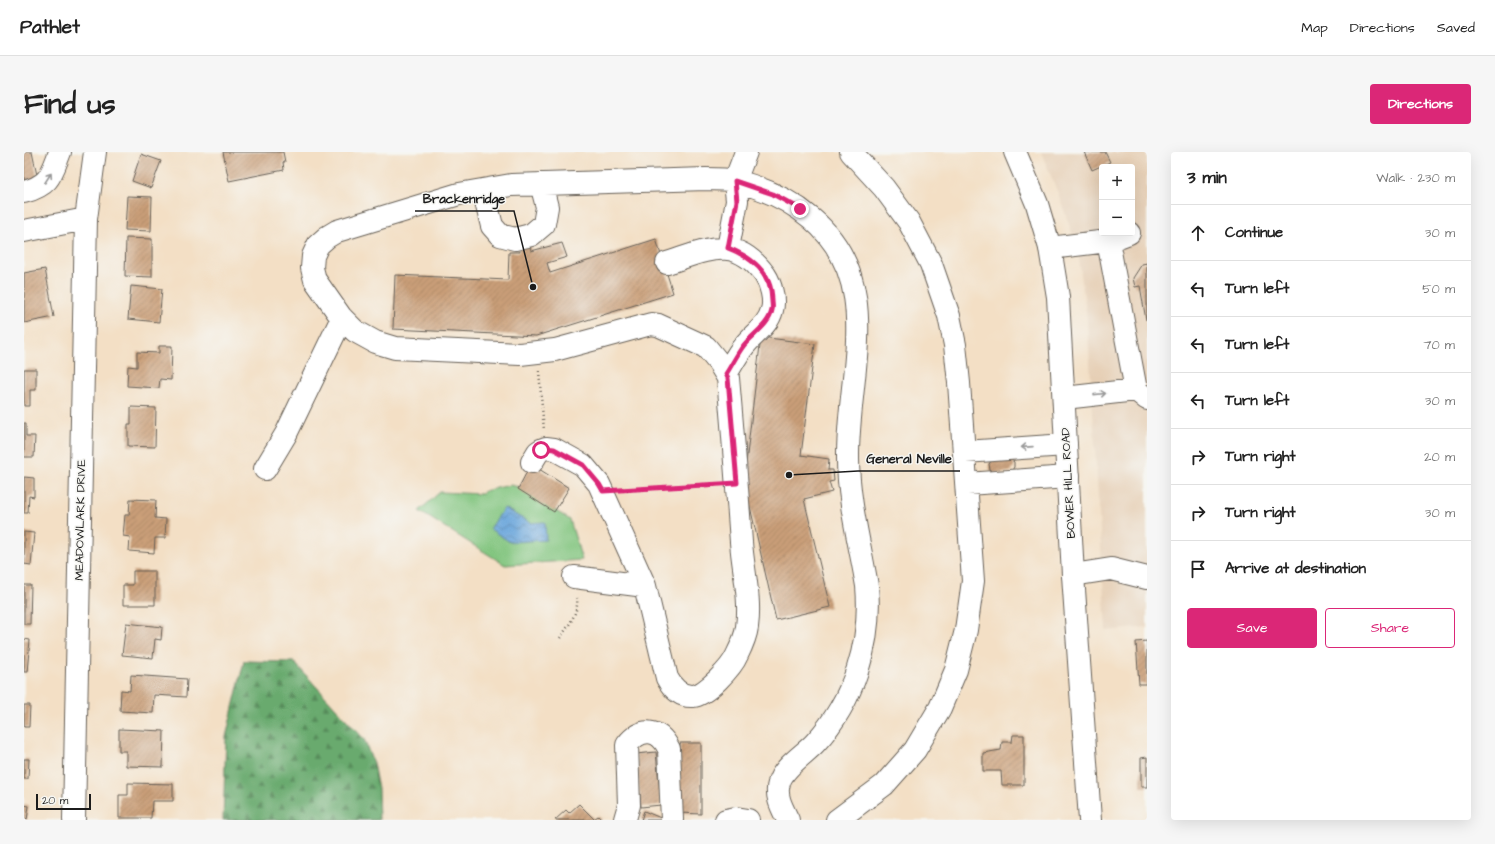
<!DOCTYPE html>
<html lang="en">
<head>
<meta charset="utf-8">
<style>
  body { margin:0; font-family:"Architects Daughter",sans-serif; background:#f6f6f6; color:#222 }
  .controls { position:absolute; right:12px; top:12px; display:grid; overflow:hidden; border-radius:4px; box-shadow:0 4px 16px #0002 }
  .controls button { width:36px; height:36px; display:grid; place-items:center; padding:0; border:0; border-bottom:1px solid #e0e0e0; background:#fff; color:#222; font:20px sans-serif }
  .scale { position:absolute; left:12px; bottom:10px; width:55px; box-sizing:border-box; padding-left:4px; border:2px solid #1c1c1c; border-top:0; font-size:11px; line-height:14px; white-space:nowrap; color:#1c1c1c; -webkit-text-stroke:3px #f6f6f2; paint-order:stroke }
  .stop { position:absolute; width:12px; height:12px; margin:-9px; border:3px solid #db2777; border-radius:50%; background:#fff }
  .stop.end { background:#db2777; border-color:#fff; box-shadow:0 1px 4px #0008 }
  .list { margin:0; padding:0; list-style:none }
  h2 { display:flex; justify-content:space-between; align-items:center; height:52px; margin:0; padding:0 16px; font-size:17px }
  h2 small { font-size:13px; font-weight:400; color:#767676 }
  .list li { display:grid; grid-template-columns:26px 1fr auto; gap:12px; align-items:center; box-sizing:border-box; height:56px; padding:0 16px; border-top:1px solid #e0e0e0 }
  .list b { display:block; font-size:15px; white-space:nowrap }
  .list em { font-size:13px; font-style:normal; color:#767676 }
  .actions { display:flex; gap:8px; padding:12px 16px }
  .actions a { flex:1; padding:9px 0; border:1px solid #db2777; border-radius:4px; text-align:center; font-size:14px; color:#db2777 }
  .actions .main { background:#db2777; color:#fff }
  .icon { flex:none; width:22px; height:22px; fill:none; stroke:currentColor; stroke-width:2; stroke-linecap:round; stroke-linejoin:round }
  .map { position:relative; flex:none; width:1123px; height:668px; overflow:hidden; border-radius:4px }
  header { display:flex; align-items:center; gap:24px; box-sizing:border-box; height:56px; padding:0 20px; background:#fff; border-bottom:1px solid #e0e0e0 }
  header strong { font-size:19px }
  nav { display:flex; gap:22px; margin-inline-start:auto; font-size:14px }
  .intro { display:flex; align-items:center; justify-content:space-between; box-sizing:border-box; height:96px; padding:0 24px }
  h1 { margin:0; font-size:28px }
  .button { padding:10px 18px; border-radius:4px; background:#db2777; color:#fff; font-size:14px; font-weight:700 }
  main { display:flex; gap:24px; padding:0 24px }
  aside { flex:1; background:#fff; border-radius:4px; box-shadow:0 4px 16px #0002 }
  .map>svg:first-child { display:block }
  .built { fill:#e6cfb5; fill-rule:evenodd }
  .forest { fill:url(#forest-firs); stroke:#426345 }
  .park { fill:#82c57f; stroke:#4f704e }
  .water { fill:url(#water-waves); stroke:#43617c }
  .building { fill:url(#building-hatch) }
  .lines { fill:none; stroke-linecap:round; stroke-linejoin:round }
  .minor-casing { stroke:#676057; stroke-width:24 }
  .major-casing { stroke:#676057; stroke-width:24 }
  .path { stroke:#676057; stroke-width:2.5; stroke-dasharray:1 3; stroke-linecap:butt }
  .minor { stroke:#fff; stroke-width:22 }
  .major { stroke:#fff; stroke-width:22 }
  .oneway { stroke:#999 }
  .route { stroke:#db2777; stroke-width:5 }
  .labels { text-anchor:middle; stroke-width:3; stroke-linejoin:round; paint-order:stroke }
  .street-label { font-size:12px; fill:#1c1c1c; stroke:#f6f6f2 }
  .leader { fill:none; stroke:#1c1c1c; stroke-width:1.5 }
  .callout-dot { fill:#1c1c1c; stroke:#f6f6f2; stroke-width:1.5 }
  .callout-label { font-size:13px; text-anchor:middle; font-weight:bold; fill:#1c1c1c; stroke:#f6f6f2; stroke-width:3; stroke-linejoin:round; paint-order:stroke }
</style>
</head>
<body>
<header>
<strong>Pathlet</strong>
<nav><a>Map</a><a>Directions</a><a>Saved</a></nav>
</header>
<div class="intro"><h1>Find us</h1><a class="button">Directions</a></div>
<main>
<div class="map">
<svg width="1123" height="668" viewBox="0 0 1123 668">
  <defs>
    <pattern id="forest-firs" width="22" height="20" patternUnits="userSpaceOnUse"><rect width="22" height="20" fill="#69aa6e"/><path d="M5 1l3.5 6h-7zM16 11l3.5 6h-7z" fill="#568a5a"/></pattern>
    <pattern id="water-waves" width="16" height="10" patternUnits="userSpaceOnUse"><rect width="16" height="10" fill="#6aa6db"/><path d="M0 5q4-4 8 0t8 0" fill="none" stroke="#5686b1"/></pattern>
    <pattern id="building-hatch" width="6" height="6" patternUnits="userSpaceOnUse"><rect width="6" height="6" fill="#ca9f78"/><path d="M-1 1l2-2M0 6l6-6M5 7l2-2" fill="none" stroke="#a38162"/></pattern>
  </defs>
  <rect width="100%" height="100%" fill="#f6f6f2"/>
  <filter id="ink" filterUnits="userSpaceOnUse"><feTurbulence type="fractalNoise" baseFrequency=".025" numOctaves="2"/><feDisplacementMap in="SourceGraphic" scale="8" xChannelSelector="R" yChannelSelector="G"/><feConvolveMatrix kernelMatrix="1 2 1 2 8 2 1 2 1" color-interpolation-filters="sRGB"/></filter>
  <filter id="wash" filterUnits="userSpaceOnUse"><feTurbulence type="fractalNoise" baseFrequency=".012" numOctaves="4" result="noise"/><feDisplacementMap in="SourceGraphic" scale="16" xChannelSelector="R" yChannelSelector="G"/><feGaussianBlur stdDeviation="0.9" result="paint"/><feColorMatrix in="noise" values="0 0 0 0 0 0 0 0 0 0 0 0 0 0 0 0 0 1.4 0 .05"/><feComposite in="paint" operator="in"/></filter>
  <g filter="url(#wash)">
    <rect width="100%" height="100%" fill="#f3dfc5"/>
    <!-- built -->
    <path class="built" d="M1017,0H1123V475L1082,479L1067,227L1063,167L1055,107L1048,81L1034,41ZM1078,15H1108V81H1078Z"/>
    <!-- forest -->
    <path class="forest" d="M220,509L270,510L340,587L349,611L354,637L355,668H199L202,585Z"/>
    <!-- park -->
    <path class="park" d="M486,333L495,335L546,368L558,408L481,413L395,359L416,340L458,342L460,339Z"/>
    <!-- water -->
    <path class="water" d="M480,356L506,371L521,370L522,388L486,390L466,377Z"/>
    <g id="blocks">
      <!-- building -->
      <path class="building" d="M0,0H8L14,28L0,31Z
        M199,0H259L261,10H259L260,18L205,29Z
        M1060,0H1081L1086,10L1068,18Z
        M117,2L137,9L127,36L108,29Z
        M103,44L128,45L127,79L101,78Z
        M102,86L128,87V125L101,124Z
        M632,87L649,141L512,184L369,177L371,123L484,128L485,100H496L495,94L506,92L507,99L538,91L543,105L523,111L526,121Z
        M1123,111V167L1122,168L1116,134L1111,135L1109,126L1118,112Z
        M21,117L30,165L0,171V121Z
        M107,134L138,137L135,170L104,167Z
        M737,185L791,192L777,303L805,307L804,318H809L810,329L805,330L808,340L780,347L806,455L752,468L720,328Z
        M135,194H148L147,228L136,227L135,236L103,234L104,214L113,215V200L135,201Z
        M0,217H12V238H6V254H0Z
        M107,255L132,256L131,295L104,294V272H107Z
        M0,271H2V284H11L10,305H0Z
        M986,307L990,310V315L987,320L969,321L966,318L965,312L968,308Z
        M507,312L545,336L530,360L494,337Z
        M0,325L10,326V345L5,344L4,361H0Z
        M106,347L132,348L131,366L142,367L141,386H131L130,401L105,399L106,385L99,384L101,363H105Z
        M0,380L10,381L7,413L0,412Z
        M109,419H131V453H99V433H109Z
        M0,433H7L6,472H0Z
        M102,471L138,475L137,488L131,487L129,506L98,503Z
        M0,487L6,488L3,520H0Z
        M1123,489V532H1115L1112,490Z
        M107,523L163,527L162,545L130,543L129,561L96,559L97,538L106,539Z
        M0,553H6L5,575H0Z
        M95,577L140,579L139,615L102,614V599H95Z
        M989,583H1000V633H978L977,619H959V601L977,598L978,590H988Z
        M656,591H677V662L655,661Z
        M632,600L637,653L617,655L612,602Z
        M1123,605V635H1117V606Z
        M0,607H5L4,627H0Z
        M104,631L149,632V649H128L127,666H95V643H104Z
        M555,652L570,667L574,664L578,668H531L542,658L545,661Z
        M0,653L5,654L3,668H0Z
        M620,659L639,667V668H617Z"/>
    </g>
  </g>
  <g filter="url(#ink)">
    <use href="#blocks" fill-opacity="0" stroke="#676057" stroke-width="1"/>
    <g class="lines">
      <defs>
        <path id="minor" d="M459,38L468,74L476,83L491,87L507,83L520,72L523,55L517,32
          M0,40C26,33 27,23 36,0
          M0,79L62,67L71,0
          M1105,81L1084,89L1112,238L1123,247
          M704,96L713,49L711,29L722,0
          M1026,96L1084,89
          M643,111C684,98 711,82 741,123C747,132 751,148 748,158C744,174 729,182 720,194C713,202 708,213 702,222
          M1040,246L1112,238
          M941,300L1042,293
          M508,310L514,300L517,298L522,296L530,297L559,313L575,332L621,434L643,526C649,537 657,545 669,544C682,543 708,515 713,503C717,495 722,483 723,475C727,446 719,418 717,390C713,335 709,281 704,226L695,211L682,195L634,173L627,172L531,198L496,202L371,196L351,190L331,179L317,165L291,128L288,116L289,104L294,93L303,85L313,79L435,42L487,33L682,27C691,27 702,27 712,29C739,36 766,48 787,66C862,129 823,222 824,306C824,349 836,392 843,434C848,490 830,549 791,591C781,602 758,616 755,631C751,644 758,656 764,668
          M241,317L262,282L318,166
          M943,332L1044,325
          M1049,423L1087,417L1123,426
          M550,425L621,434
          M601,667L605,653L603,593C617,575 635,576 645,597L648,668
          M50,668L62,67
          M702,668L712,666L724,668
          M813,668L860,633L891,598L916,556L932,518L942,478L949,429L935,231L931,193L925,164L907,112L885,70L860,36L827,0"/>
        <path id="major" d="M991,0L1013,52L1026,96L1034,145L1049,423L1066,668"/>
      </defs>
      <!-- minor casing -->
      <use href="#minor" class="minor-casing"/>
      <!-- major casing -->
      <use href="#major" class="major-casing"/>
      <!-- path -->
      <path class="path" d="M515,219L520,278
        M599,338L694,332
        M536,486C544,474 555,461 553,446"/>
      <!-- minor -->
      <use href="#minor" class="minor"/>
      <!-- major -->
      <use href="#major" class="major"/>
    </g>
    <!-- one-way arrows -->
    <defs><path id="oneway-shaft" d="M-6 0H5M1.5-3L5.5 0L1.5 3" fill="none" stroke-width="1.6" stroke-linecap="round" stroke-linejoin="round"/></defs>
    <g class="oneway">
      <use href="#oneway-shaft" transform="translate(24 26) rotate(-57)"/>
      <use href="#oneway-shaft" transform="translate(1076 242) rotate(-6)"/>
      <use href="#oneway-shaft" transform="translate(1003 295) rotate(176)"/>
    </g>
  </g>
  <g class="lines" filter="url(#ink)">
    <!-- route -->
    <path class="route" d="M517,298L522,296L530,297L559,313L575,332L579,339L713,331L704,226L702,222C708,213 713,202 720,193C729,182 745,173 748,158C749,155 748,151 748,149C748,121 727,105 704,96L713,49L711,29L749,42L776,57"/>
  </g>
  <g class="labels">
    <!-- street labels -->
    <g class="street-label">
      <text transform="translate(1044 331) rotate(-93)" y="4">BOWER HILL ROAD</text>
      <text transform="translate(56 368) rotate(-89)" y="4">MEADOWLARK DRIVE</text>
    </g>
  </g>
  <!-- callouts -->
  <path class="leader" d="M509 135L490 59H391M765 323L834 319H936"/>
  <g class="callout-dot">
    <circle cx="509" cy="135" r="4"/>
    <circle cx="765" cy="323" r="4"/>
  </g>
  <g class="callout-label">
    <text x="440" y="51">Brackenridge</text>
    <text x="885" y="311">General Neville</text>
  </g>
</svg>
<div class="controls">
<button>+</button>
<button>−</button>
</div>
<div class="scale">20 m</div>
<div class="stop" style="left:517px;top:298px"></div>
<div class="stop end" style="left:776px;top:57px"></div>
</div>
<aside>
<h2>3 min<small>Walk · 230 m</small></h2>
<ul class="list">
<li><svg class="icon" aria-label="ahead" viewBox="0 0 24 24"><path d="M12 20V5M6 11l6-6 6 6"/></svg><div><b>Continue</b></div><em>30 m</em></li>
<li><svg class="icon" aria-label="left" viewBox="0 0 24 24"><path d="M17 20v-9H6M10 6l-5 5 5 5"/></svg><div><b>Turn left</b></div><em>50 m</em></li>
<li><svg class="icon" aria-label="left" viewBox="0 0 24 24"><path d="M17 20v-9H6M10 6l-5 5 5 5"/></svg><div><b>Turn left</b></div><em>70 m</em></li>
<li><svg class="icon" aria-label="left" viewBox="0 0 24 24"><path d="M17 20v-9H6M10 6l-5 5 5 5"/></svg><div><b>Turn left</b></div><em>30 m</em></li>
<li><svg class="icon" aria-label="right" viewBox="0 0 24 24"><path d="M7 20v-9h11M14 6l5 5-5 5"/></svg><div><b>Turn right</b></div><em>20 m</em></li>
<li><svg class="icon" aria-label="right" viewBox="0 0 24 24"><path d="M7 20v-9h11M14 6l5 5-5 5"/></svg><div><b>Turn right</b></div><em>30 m</em></li>
<li><svg class="icon" aria-label="arrive" viewBox="0 0 24 24"><path d="M6 21V4h12l-3 4 3 4H6"/></svg><div><b>Arrive at destination</b></div></li>
</ul>
<div class="actions"><a class="main">Save</a><a>Share</a></div>
</aside>
</main>
</body>
</html>
